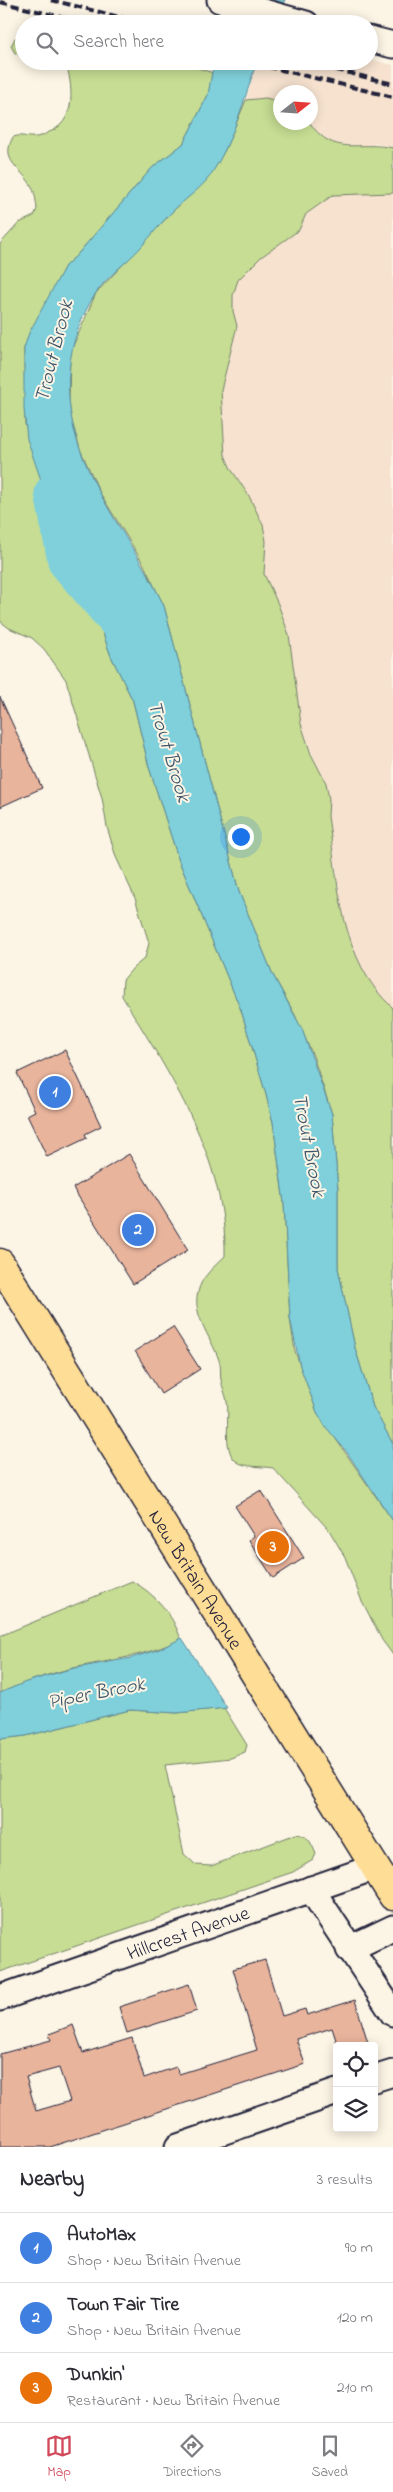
<!DOCTYPE html>
<html lang="en">
<head>
<meta charset="utf-8">
<style>
  body { margin:0; font-family:"Indie Flower",sans-serif; background:#f7f7f7; color:#2b2b33 }
  .controls { position:absolute; right:15px; bottom:15px; display:grid; overflow:hidden; border-radius:5px; box-shadow:0 2px 12px #0003 }
  .controls button { width:45px; height:45px; display:grid; place-items:center; padding:0; border:0; border-bottom:1px solid #e1e1e2; background:#fff; color:#2b2b33; font:25px sans-serif }
  .compass { position:absolute; left:273px; top:85px; width:45px; height:45px; border-radius:50%; background:#fff; box-shadow:0 2px 12px #0003; rotate:73deg }
  .you { position:absolute; left:240px; top:836px; width:18px; height:18px; margin:-12px; border:4px solid #fff; border-radius:50%; background:#1a73e8; box-shadow:0 0 0 8px #1a73e833 }
  .badge { display:grid; place-items:center; width:32px; height:32px; border-radius:50%; background:#d1495b; color:#fff; font-size:16px; font-weight:700 }
  .pin { position:absolute; translate:-50% -50%; border:2px solid #fff; box-shadow:0 1px 5px #0006 }
  .list { margin:0; padding:0; list-style:none }
  h2 { display:flex; justify-content:space-between; align-items:center; height:65px; margin:0; padding:0 20px; font-size:21px }
  h2 small { font-size:16px; font-weight:400; color:#7c7c81 }
  .list li { display:grid; grid-template-columns:32px 1fr auto; gap:15px; align-items:center; box-sizing:border-box; height:70px; padding:0 20px; border-top:1px solid #e1e1e2 }
  .list b { display:block; font-size:19px; white-space:nowrap }
  .list p { margin:0; font-size:16px; white-space:nowrap; color:#7c7c81 }
  .list em { font-size:16px; font-style:normal; color:#7c7c81 }
  .icon { flex:none; width:28px; height:28px; fill:none; stroke:currentColor; stroke-width:2; stroke-linecap:round; stroke-linejoin:round }
  .map { position:relative; flex:none; width:393px; height:2147px; overflow:hidden }
  .search { position:absolute; background:#fff; box-shadow:0 2px 12px #0003; left:15px; right:15px; top:15px; height:55px; display:flex; align-items:center; gap:12px; box-sizing:border-box; padding:0 18px; border-radius:28px; color:#7c7c81; font-size:19px }
  .sheet { height:275px; background:#fff }
  nav { display:flex; justify-content:space-around; align-items:center; box-sizing:border-box; height:70px; border-top:1px solid #e1e1e2; background:#fff; font-size:14px; color:#7c7c81 }
  nav a { display:grid; justify-items:center; gap:2px }
  nav .on { color:#d1495b }
  .map>svg:first-child { display:block }
  .built { fill:#f6e2cf }
  .green { fill:#c6dd93; stroke:#748067 }
  .water { fill:#80d0db; stroke:#5a8a9b }
  .lines { fill:none; stroke-linecap:round; stroke-linejoin:round }
  .river { stroke:#80d0db; stroke-width:41 }
  .building { fill:#e9b49c; stroke:#22223b; fill-rule:evenodd }
  .minor-casing { stroke:#22223b; stroke-width:29 }
  .major-casing { stroke:#22223b; stroke-width:31 }
  .minor { stroke:#fcf5e5; stroke-width:25 }
  .major { stroke:#fedd96; stroke-width:28 }
  .rail { stroke:#22223b; stroke-width:4; stroke-dasharray:8 4; stroke-linecap:butt }
  .labels { text-anchor:middle; stroke-width:4; stroke-linejoin:round; paint-order:stroke }
  .street-label { font-size:20px; fill:#22223b; stroke:#fcf5e5 }
  .water-label { font-size:21px; font-style:italic; fill:#3e566b; stroke:#fcf5e5 }
</style>
</head>
<body>
<div class="map">
<svg width="393" height="2147" viewBox="0 0 393 2147">
  <rect width="100%" height="100%" fill="#fcf5e5"/>
  <filter id="ink" filterUnits="userSpaceOnUse"><feTurbulence type="fractalNoise" baseFrequency=".02" numOctaves="2"/><feDisplacementMap in="SourceGraphic" scale="10" xChannelSelector="R" yChannelSelector="G"/><feConvolveMatrix kernelMatrix="1 2 1 2 8 2 1 2 1" color-interpolation-filters="sRGB"/></filter>
  <g filter="url(#ink)">
    <!-- built -->
    <path class="built" d="M369,59L393,65V148L377,144L362,147L330,143L318,134L310,123V92H280V102L266,98L246,100L257,61H369Z
      M380,192L393,193V1008L379,996L358,963L343,917L328,816L329,799L301,724L289,635L278,604L264,574L266,541L249,496L231,469L225,455L221,390L237,326L233,311V295L238,280L261,257L299,230L306,214L333,195Z"/>
    <!-- green -->
    <path class="green" d="M24,37V56L15,53L11,46L15,38Z
      M43,61H178L213,73L208,95L183,144L152,168L76,256L65,266L24,348L25,424L57,527L69,555L84,581L111,656L133,701L149,767L179,861L241,1010L265,1091L273,1122L284,1203L290,1318L295,1351L317,1412L393,1521V1655L382,1640L361,1599L345,1557L329,1530L273,1468C263,1466 244,1468 236,1461C222,1450 230,1417 227,1402C226,1394 222,1387 221,1380C220,1375 221,1369 220,1364C215,1342 191,1316 198,1292C201,1277 215,1266 225,1256C227,1159 170,1075 122,996L123,980L133,968L145,958L149,943L135,898L116,857L107,827L102,798L66,680L44,649L32,638L9,628L0,621V244L19,223L34,216L37,209C36,201 35,192 31,185C20,167 0,161 13,137C22,134 27,138 36,137C39,137 44,135 47,133C76,123 73,91 67,66Z
      M266,98L280,102V122L310,123C334,158 358,140 393,148V193L333,195L306,214L299,230L261,257L238,280L233,295V311L237,326L221,390L225,455L231,469L249,496L263,525L266,541L264,574L278,604L289,635L301,724L311,754L326,783L329,799L328,816C338,882 340,961 393,1008V1444L373,1407L355,1348L338,1268V1190L332,1114L313,1056L295,1015L273,975L239,892L164,606L143,563L100,493L80,449L71,418L69,402L70,353L96,293L173,211L208,178L225,150L246,100Z
      M132,1581C155,1594 172,1613 181,1639C145,1657 108,1660 69,1669C45,1675 23,1683 0,1693V1636Z
      M224,1708L247,1745L245,1752L231,1758L165,1765L184,1854L196,1865L211,1866L296,1834C309,1835 311,1843 316,1854L313,1860L293,1872L0,1972V1739L26,1736L130,1710L177,1713Z"/>
    <!-- water -->
    <path class="water" d="M222,0H285L274,24H219Z
      M214,61H257C244,100 233,142 210,176C199,191 183,200 171,213C160,224 151,236 141,247C127,263 108,275 96,293C65,340 61,397 80,449C100,505 139,552 164,606L239,892L273,975L302,1029L332,1114L338,1190V1268L355,1348L373,1407L393,1444V1521L346,1451L325,1426L317,1412L300,1366L290,1318L284,1203L273,1122L265,1091L241,1010L179,861L149,767L133,701L111,656L84,581L69,555L57,527L27,439L24,409V348L29,333L65,266L76,256L152,168L183,144L208,95Z
      M182,1638L227,1708L177,1713L130,1710L26,1736L0,1739V1693L26,1682L70,1669L131,1658L160,1649Z"/>
    <g class="lines">
      <!-- river -->
      <path class="river" d="M55,493L68,561L119,621"/>
    </g>
    <!-- building -->
    <path class="building" d="M0,697L42,788L0,807Z
      M65,1050L101,1126L85,1134L87,1138L47,1157L27,1115L35,1111L17,1073Z
      M129,1154L188,1250L133,1284L73,1188Z
      M173,1327L200,1369L161,1394L135,1351Z
      M261,1490L304,1558L273,1578L249,1540L254,1536L235,1506Z
      M265,1960L282,2016L305,2009L307,2015L355,2000L369,2046H338L332,2028L296,2039L305,2064L50,2147H0V2054L51,2040L49,2034L73,2025L83,2053L132,2038L144,2078L176,2067L179,2074L257,2050L233,1969ZM59,2068L70,2101L36,2111L26,2077Z
      M189,1984L197,2011L127,2033L119,2007Z"/>
    <g class="lines">
      <defs>
        <g id="minor">
          <path d="M220,0L306,24"/>
          <path d="M369,39L393,45"/>
          <path d="M311,1889L393,2013"/>
          <path d="M349,1949L393,1928"/>
          <path id="s1" d="M0,1998L375,1867"/>
          <path d="M374,2079L393,2073"/>
          <path d="M178,2147L337,2092"/>
        </g>
        <g id="major">
          <path id="s2" d="M0,1263L393,1896"/>
        </g>
      </defs>
      <!-- minor casing -->
      <use href="#minor" class="minor-casing"/>
      <!-- major casing -->
      <use href="#major" class="major-casing"/>
      <!-- minor -->
      <use href="#minor" class="minor"/>
      <!-- major -->
      <use href="#major" class="major"/>
      <!-- rail -->
      <path class="rail" d="M51,0L148,24
        M0,2L90,24
        M244,61L393,97
        M301,61L393,84"/>
    </g>
  </g>
  <g class="labels">
    <!-- street labels -->
    <g class="street-label">
      <text dy="7" stroke="none"><textPath href="#s2" startOffset="372">New Britain Avenue</textPath></text>
      <text dy="7" stroke="none"><textPath href="#s1" startOffset="199">Hillcrest Avenue</textPath></text>
    </g>
    <!-- water labels -->
    <g class="water-label">
      <text transform="translate(53 351) rotate(-76)" y="7">Trout Brook</text>
      <text transform="translate(170 751) rotate(73)" y="7">Trout Brook</text>
      <text transform="translate(310 1145) rotate(79)" y="7">Trout Brook</text>
      <text transform="translate(96 1692) rotate(-11)" y="7">Piper Brook</text>
    </g>
  </g>
</svg>
<div class="controls">
<button><svg class="icon" aria-label="locate" viewBox="0 0 24 24"><circle cx="12" cy="12" r="6"/><path d="M12 2v4M12 18v4M2 12h4M18 12h4"/></svg></button>
<button><svg class="icon" aria-label="layers" viewBox="0 0 24 24"><path d="M12 4l9 5-9 5-9-5zM3 14l9 5 9-5"/></svg></button>
</div>
<svg class="compass" viewBox="-18 -18 36 36"><path d="M0-13l5 13h-10z" fill="#e53935"/><path d="M0 13l5-13h-10z" fill="#7c7c81"/></svg>
<div class="you"></div>
<div class="pin badge" style="left:55px;top:1092px;background:#3f7fe0">1</div>
<div class="pin badge" style="left:138px;top:1230px;background:#3f7fe0">2</div>
<div class="pin badge" style="left:273px;top:1547px;background:#e8710a">3</div>
<div class="search"><svg class="icon" aria-label="search" viewBox="0 0 24 24"><circle cx="10" cy="10" r="6"/><path d="M15 15l6 6"/></svg>Search here</div>
</div>
<section class="sheet">
<h2>Nearby<small>3 results</small></h2>
<ul class="list">
<li><span class="badge" style="background:#3f7fe0">1</span><div><b>AutoMax</b><p>Shop · New Britain Avenue</p></div><em>90 m</em></li>
<li><span class="badge" style="background:#3f7fe0">2</span><div><b>Town Fair Tire</b><p>Shop · New Britain Avenue</p></div><em>120 m</em></li>
<li><span class="badge" style="background:#e8710a">3</span><div><b>Dunkin'</b><p>Restaurant · New Britain Avenue</p></div><em>210 m</em></li>
</ul>
</section>
<nav>
<a class="on"><svg class="icon" aria-label="map" viewBox="0 0 24 24"><path d="M3 6l6-2 6 2 6-2v14l-6 2-6-2-6 2zM9 4v14M15 6v14"/></svg>Map</a>
<a><svg class="icon" aria-label="directions" viewBox="0 0 24 24"><path d="M12 3l9 9-9 9-9-9zM9 14v-3h6M13 9l2 2-2 2"/></svg>Directions</a>
<a><svg class="icon" aria-label="saved" viewBox="0 0 24 24"><path d="M7 4h10v16l-5-4-5 4z"/></svg>Saved</a>
</nav>
</body>
</html>
